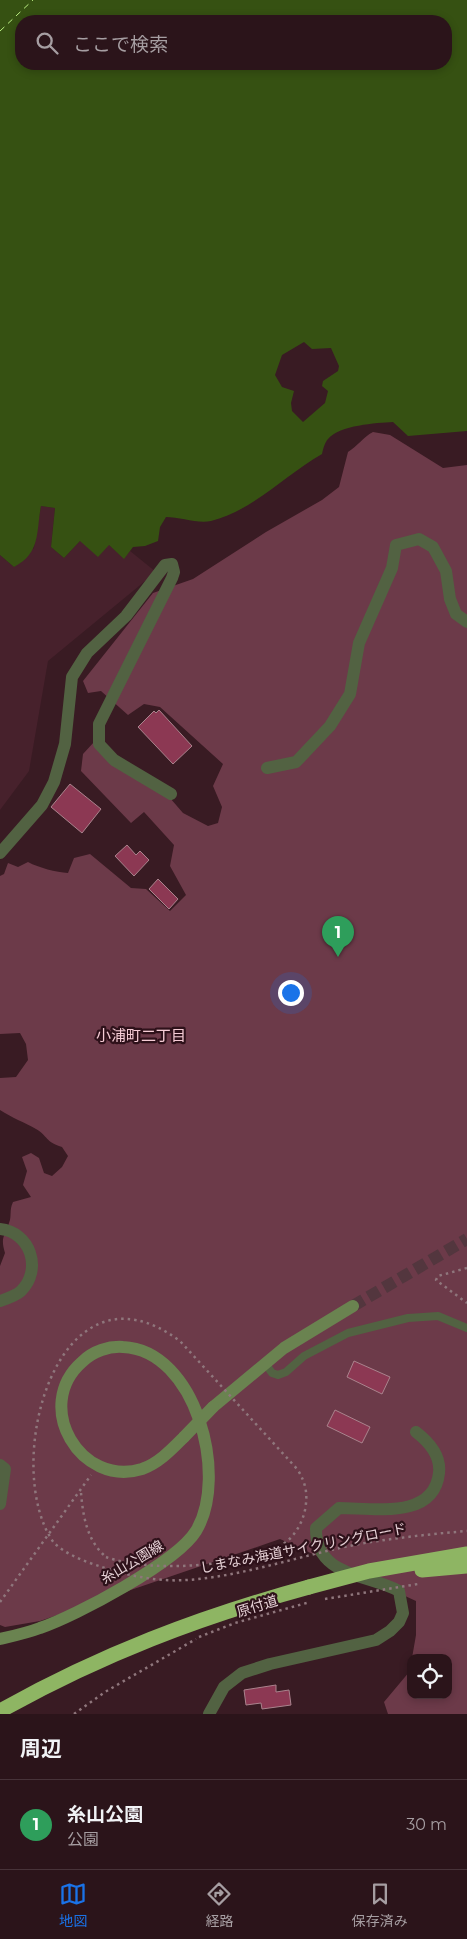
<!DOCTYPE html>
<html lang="ja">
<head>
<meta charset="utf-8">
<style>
  body { margin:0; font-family:Montserrat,"Noto Sans JP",sans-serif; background:#331d23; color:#f1f3f6 }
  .controls { position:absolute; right:15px; bottom:15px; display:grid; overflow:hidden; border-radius:10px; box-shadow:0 2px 8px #0003 }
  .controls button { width:45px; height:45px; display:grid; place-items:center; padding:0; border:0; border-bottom:1px solid #473339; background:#2b141a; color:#f1f3f6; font:25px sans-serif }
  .you { position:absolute; left:290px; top:992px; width:18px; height:18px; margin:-12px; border:4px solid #fff; border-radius:50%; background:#1a73e8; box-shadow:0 0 0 8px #1a73e833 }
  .badge { display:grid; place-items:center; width:32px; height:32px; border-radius:50%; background:#1a73e8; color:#fff; font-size:16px; font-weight:700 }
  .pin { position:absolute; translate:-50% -41px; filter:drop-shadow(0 1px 2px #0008) }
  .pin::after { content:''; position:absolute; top:26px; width:18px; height:15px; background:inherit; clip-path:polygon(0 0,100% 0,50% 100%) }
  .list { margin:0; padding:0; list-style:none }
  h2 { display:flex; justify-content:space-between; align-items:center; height:65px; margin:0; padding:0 20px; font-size:21px }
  h2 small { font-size:16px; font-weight:400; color:#a69ea2 }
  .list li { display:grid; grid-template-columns:32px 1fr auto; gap:15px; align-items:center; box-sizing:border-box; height:90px; padding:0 20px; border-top:1px solid #473339 }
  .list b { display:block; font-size:19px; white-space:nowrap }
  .list p { margin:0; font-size:16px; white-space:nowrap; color:#a69ea2 }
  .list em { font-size:16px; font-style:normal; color:#a69ea2 }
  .icon { flex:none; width:28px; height:28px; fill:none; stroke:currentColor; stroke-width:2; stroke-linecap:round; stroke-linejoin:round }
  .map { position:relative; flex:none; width:467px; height:1714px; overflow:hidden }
  .search { position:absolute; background:#2b141a; box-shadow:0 2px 8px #0003; left:15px; right:15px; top:15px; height:55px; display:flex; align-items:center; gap:12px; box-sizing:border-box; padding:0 18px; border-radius:20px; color:#a69ea2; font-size:19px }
  .sheet { height:155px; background:#2b141a }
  nav { display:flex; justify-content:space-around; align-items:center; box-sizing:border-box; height:70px; border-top:1px solid #473339; background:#2b141a; font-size:14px; color:#a69ea2 }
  nav a { display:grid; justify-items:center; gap:2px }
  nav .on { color:#1a73e8 }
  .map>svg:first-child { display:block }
  .built { fill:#47212c }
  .green { fill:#6c3a49 }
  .water { fill:#365112; fill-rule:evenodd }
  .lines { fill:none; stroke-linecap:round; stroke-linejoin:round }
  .ferry { stroke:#bcef83; stroke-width:1; stroke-dasharray:6 5; stroke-linecap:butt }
  .building { fill:#8c3853; stroke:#aa838d }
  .secondary-tunnel { stroke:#53363e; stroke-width:12; stroke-dasharray:12 6; stroke-linecap:butt }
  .path { stroke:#8f767c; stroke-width:2.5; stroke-dasharray:2.5 4; stroke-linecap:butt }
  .service { stroke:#526242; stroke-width:8 }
  .minor { stroke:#526242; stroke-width:12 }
  .secondary { stroke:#6a8350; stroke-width:12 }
  .motorway { stroke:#8eb563; stroke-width:15 }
  .path-bridge { stroke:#8f767c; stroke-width:2.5; stroke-dasharray:2.5 4; stroke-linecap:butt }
  .secondary-bridge { stroke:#6a8350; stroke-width:12 }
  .motorway-bridge { stroke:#8eb563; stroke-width:15 }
  .labels { text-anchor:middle; stroke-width:4.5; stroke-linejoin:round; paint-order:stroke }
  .street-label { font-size:14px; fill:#e5d0d5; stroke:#2e111a }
  .neighbourhood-label { font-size:15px; fill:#f6ccd6; stroke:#2e111a }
</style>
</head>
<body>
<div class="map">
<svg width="467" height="1714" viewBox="0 0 467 1714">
  <rect width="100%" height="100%" fill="#391b23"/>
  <!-- built -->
  <path class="built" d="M41,506L55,508L51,547L64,558L80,541L109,545L124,558L130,551L156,572L48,661L29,771L0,810V555L14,567L34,548Z"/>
  <!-- green -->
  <path class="green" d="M373,432L390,435L443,468L467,465V1714H388L384,1702L410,1671L411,1665V1695H448V1658H412L416,1635V1601L280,1539L40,1621L5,1627L0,1625V1266L5,1253C0,1236 5,1237 9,1223C12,1216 9,1210 13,1202L31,1197L23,1185L27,1171L22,1157L31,1153L39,1158L44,1173L52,1176L62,1167L68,1156L62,1147C45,1142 48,1136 36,1129C24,1122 12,1118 0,1110V1078L16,1077L28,1060L26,1044L20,1033L0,1034V876L4,874L8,863L18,867L28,862C39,868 56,872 68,873L74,858L90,854L131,888L146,889L170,911L186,895L170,866L174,845L144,812L131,823L81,771L83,754L94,742L170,798L183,813L208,826L218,823L222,807L213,786L223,764L160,707L144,704L128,715L101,691L88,693L83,681L153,593L193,579L266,532L322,500L339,487L348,452C358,446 363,437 373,432Z"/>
  <!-- water -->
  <path class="water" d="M0,0H467V431L408,436L393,422C376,423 340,425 328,439C325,442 323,449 322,454C285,475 254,510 211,521C198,524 180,517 166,517L160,527L158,541L145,546L133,547L124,559L109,545L98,557L80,541L64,558L51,547L55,508L41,506C36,532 41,553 14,567L0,555ZM21,21H446V64H21ZM304,342L312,349L331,348L339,366L338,371L323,381L322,386L328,391L325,403L303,422L292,411L291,403L294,391L282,387L275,375L282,355Z"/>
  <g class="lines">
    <!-- ferry -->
    <path class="ferry" d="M0,31L33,0"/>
  </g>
  <!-- building -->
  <path class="building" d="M159,710L192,746L173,764L138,727L154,711L156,713Z
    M70,784L101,809L82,833L51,807Z
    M127,845L136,855L140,851L149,860L134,876L115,856Z
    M158,879L178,899L169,909L149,889Z
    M354,1361L390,1377L382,1394L347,1377Z
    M335,1410L370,1427L362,1443L327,1426Z
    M276,1685V1692L289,1690L291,1705L262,1709L261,1703L246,1705L244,1690Z"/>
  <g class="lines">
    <!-- secondary-tunnel -->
    <path class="secondary-tunnel" d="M353,1306L467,1239"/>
    <!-- path -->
    <path class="path" d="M467,1268L438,1276L436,1280L467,1303
      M81,1493C83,1516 87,1541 106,1557
      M0,1602L91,1475
      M74,1714L105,1692L196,1639"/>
    <!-- service -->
    <path class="service" d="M265,1363L272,1373L278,1375L286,1372L304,1356L348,1333L408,1318L438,1316L467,1328"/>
    <!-- minor -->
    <path class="minor" d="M267,768L296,762L330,726L350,694L359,643L392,568L396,545L419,539L433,547L446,571L450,599L456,614L467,622
      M0,853L42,805L54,782L65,744L72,677L87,653L126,616L165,565L172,564L174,572L172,578L99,724V744L114,760L171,794
      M0,1229C30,1232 43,1269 21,1291C17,1295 6,1299 0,1301
      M0,1465L5,1469L0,1504
      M209,1714L224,1687L242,1673L270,1664L376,1640L390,1631L399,1622L403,1613L399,1591C368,1574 315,1577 316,1528L339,1508C373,1508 434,1520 439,1473C441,1456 429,1442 416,1432"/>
    <!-- secondary -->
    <path class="secondary" d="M213,1407L284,1348L353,1306
      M0,1639C13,1636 27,1633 40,1628C76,1616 177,1562 196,1531C229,1477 196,1350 123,1347C109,1346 93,1351 82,1362C32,1406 81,1488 142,1469C159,1463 172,1449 184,1437"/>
    <!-- motorway -->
    <path class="motorway" d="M0,1711C100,1655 199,1617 309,1587"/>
    <!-- path-bridge -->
    <path class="path-bridge" d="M106,1557C149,1573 238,1567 279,1546C293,1540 302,1524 305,1510C308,1494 306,1484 298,1470L180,1341C56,1249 0,1468 54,1543C67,1555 86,1562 102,1567C129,1576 159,1582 187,1580C245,1576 301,1555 359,1544C394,1538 431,1534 467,1531
      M325,1599L418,1584
      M199,1637L235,1623L310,1602"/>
    <!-- secondary-bridge -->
    <path class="secondary-bridge" d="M184,1437L213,1407"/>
    <!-- motorway-bridge -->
    <path class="motorway-bridge" d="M422,1570L467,1566
      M309,1587L369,1571L467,1554"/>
  </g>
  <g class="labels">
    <!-- street labels -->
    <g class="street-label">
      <text transform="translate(303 1548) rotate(-11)" y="5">しまなみ海道サイクリングロード</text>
      <text transform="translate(132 1562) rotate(-31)" y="5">糸山公園線</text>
      <text transform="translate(257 1606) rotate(-17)" y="5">原付道</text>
    </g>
    <!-- neighbourhood labels -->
    <g class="neighbourhood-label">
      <text x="141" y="1041">小浦町二丁目</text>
    </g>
  </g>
</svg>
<div class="controls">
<button><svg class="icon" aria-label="locate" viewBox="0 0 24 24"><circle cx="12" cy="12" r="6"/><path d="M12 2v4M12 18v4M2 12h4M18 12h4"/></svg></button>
</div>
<div class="you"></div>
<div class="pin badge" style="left:338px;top:957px;background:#2e9e5b">1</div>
<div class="search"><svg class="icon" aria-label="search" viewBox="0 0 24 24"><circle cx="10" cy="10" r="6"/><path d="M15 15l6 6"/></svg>ここで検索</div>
</div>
<section class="sheet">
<h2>周辺<small></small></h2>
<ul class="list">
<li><span class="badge" style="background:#2e9e5b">1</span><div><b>糸山公園</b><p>公園</p></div><em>30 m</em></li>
</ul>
</section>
<nav>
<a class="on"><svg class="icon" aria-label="map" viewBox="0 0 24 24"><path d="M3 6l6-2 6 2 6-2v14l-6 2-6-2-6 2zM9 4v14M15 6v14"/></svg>地図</a>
<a><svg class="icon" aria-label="directions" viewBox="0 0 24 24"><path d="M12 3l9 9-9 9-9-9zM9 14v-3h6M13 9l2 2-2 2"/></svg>経路</a>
<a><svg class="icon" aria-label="saved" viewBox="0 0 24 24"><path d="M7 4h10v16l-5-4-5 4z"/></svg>保存済み</a>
</nav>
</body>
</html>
